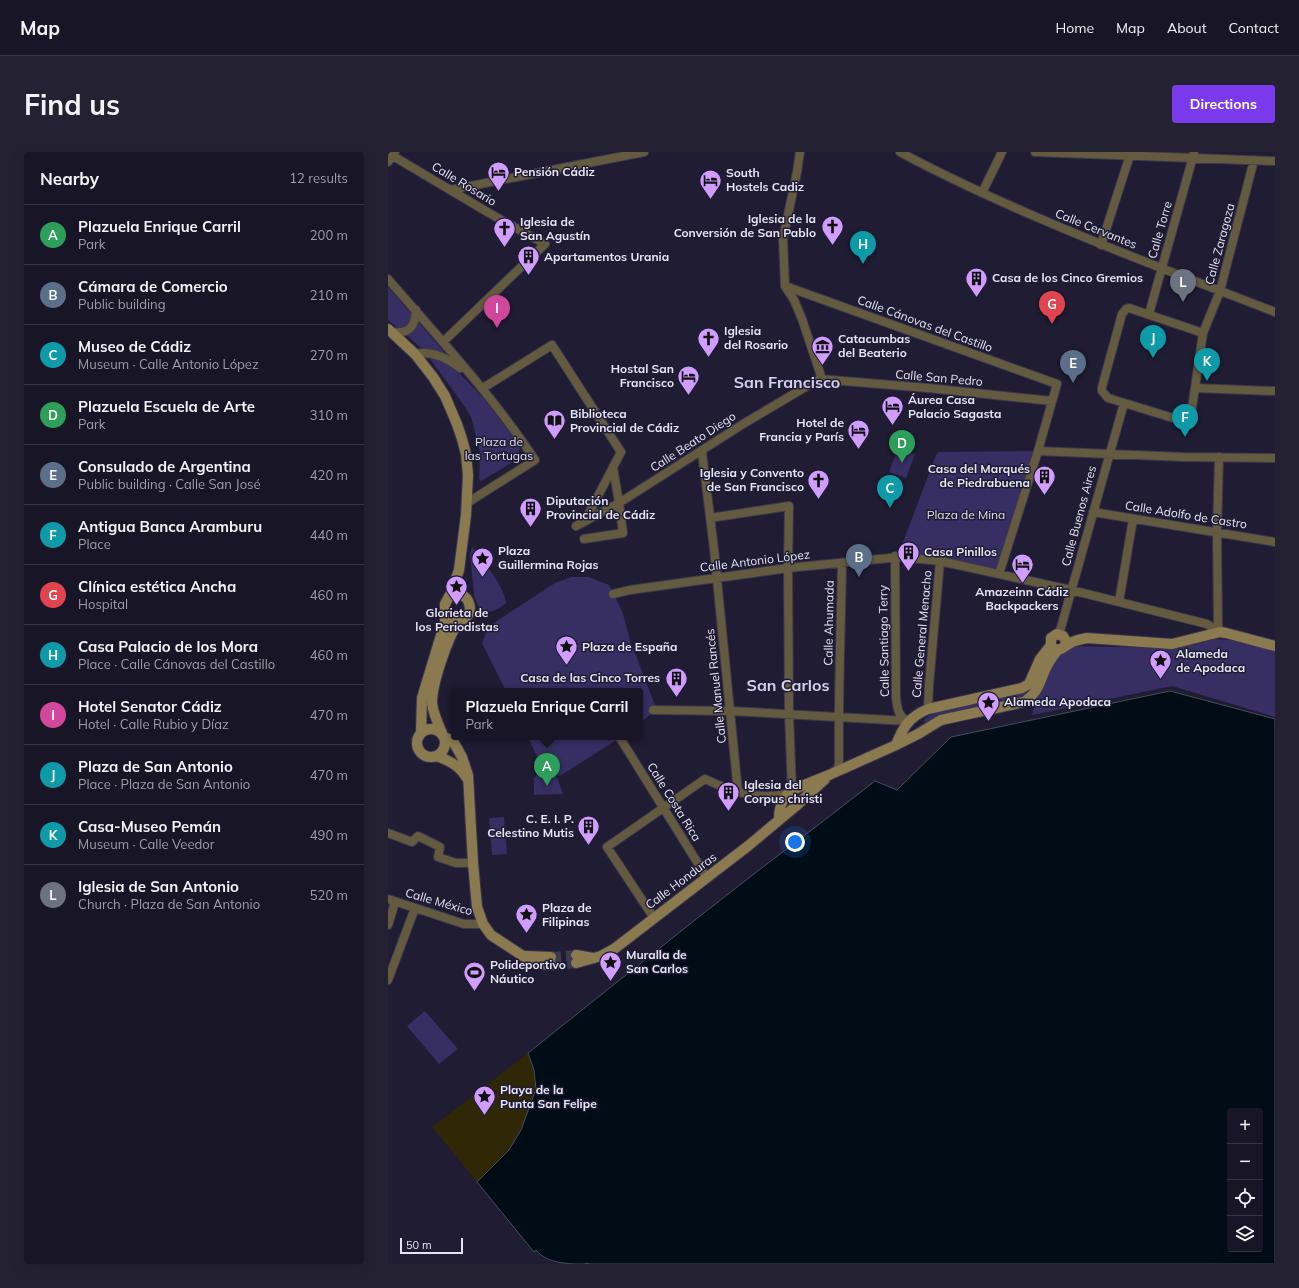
<!DOCTYPE html>
<html lang="en">
<head>
<meta charset="utf-8">
<style>
  body { margin:0; font-family:Mulish,sans-serif; background:#242232; color:#f1f3f6 }
  .controls { position:absolute; right:12px; bottom:12px; display:grid; overflow:hidden; border-radius:4px; box-shadow:0 4px 16px #0002 }
  .controls button { width:36px; height:36px; display:grid; place-items:center; padding:0; border:0; border-bottom:1px solid #363443; background:#171526; color:#f1f3f6; font:20px sans-serif }
  .scale { position:absolute; left:12px; bottom:10px; width:63px; box-sizing:border-box; padding-left:4px; border:2px solid #e5e4f4; border-top:0; font-size:11px; line-height:14px; white-space:nowrap; color:#e5e4f4; -webkit-text-stroke:3px #1f1c33; paint-order:stroke }
  .you { position:absolute; left:407px; top:690px; width:14px; height:14px; margin:-10px; border:3px solid #fff; border-radius:50%; background:#1a73e8; box-shadow:0 0 0 6px #1a73e833 }
  .badge { display:grid; place-items:center; width:26px; height:26px; border-radius:50%; background:#7c3aed; color:#fff; font-size:13px; font-weight:700 }
  .pin { position:absolute; translate:-50% -33px; filter:drop-shadow(0 1px 2px #0008) }
  .pin::after { content:''; position:absolute; top:21px; width:14px; height:12px; background:inherit; clip-path:polygon(0 0,100% 0,50% 100%) }
  .popup { position:absolute; left:63px; top:536px; width:192px; height:52px; box-sizing:border-box; display:grid; place-content:center; border-radius:4px; background:#171526; filter:drop-shadow(0 1px 3px #0005); font-size:13px; white-space:nowrap; color:#9e9fa7 }
  .popup b { font-size:15px; color:#f1f3f6 }
  .popup::after { content:''; position:absolute; left:50%; top:100%; margin-left:-8px; border:8px solid transparent; border-top-color:#171526 }
  .list { margin:0; padding:0; list-style:none }
  h2 { display:flex; justify-content:space-between; align-items:center; height:52px; margin:0; padding:0 16px; font-size:17px }
  h2 small { font-size:13px; font-weight:400; color:#9e9fa7 }
  .list li { display:grid; grid-template-columns:26px 1fr auto; gap:12px; align-items:center; box-sizing:border-box; height:60px; padding:0 16px; border-top:1px solid #363443 }
  .list b { display:block; font-size:15px; white-space:nowrap }
  .list p { margin:0; font-size:13px; white-space:nowrap; color:#9e9fa7 }
  .list em { font-size:13px; font-style:normal; color:#9e9fa7 }
  .icon { flex:none; width:22px; height:22px; fill:none; stroke:currentColor; stroke-width:2; stroke-linecap:round; stroke-linejoin:round }
  .map { position:relative; flex:none; width:887px; height:1112px; overflow:hidden; border-radius:4px }
  header { display:flex; align-items:center; gap:24px; box-sizing:border-box; height:56px; padding:0 20px; background:#171526; border-bottom:1px solid #363443 }
  header strong { font-size:19px }
  nav { display:flex; gap:22px; margin-inline-start:auto; font-size:14px }
  .intro { display:flex; align-items:center; justify-content:space-between; box-sizing:border-box; height:96px; padding:0 24px }
  h1 { margin:0; font-size:28px }
  .button { padding:10px 18px; border-radius:4px; background:#7c3aed; color:#fff; font-size:14px; font-weight:700 }
  main { display:flex; gap:24px; padding:0 24px }
  aside { flex:1; background:#171526; border-radius:4px; box-shadow:0 4px 16px #0002 }
  .map>svg:first-child { display:block }
  .green { fill:#372e63 }
  .sand { fill:#2f2705 }
  .water { fill:#000d17; stroke:#454e59; fill-rule:evenodd }
  .lines { fill:none; stroke-linecap:round; stroke-linejoin:round }
  .secondary-tunnel { stroke:#3d3a50; stroke-width:10; stroke-dasharray:10 5; stroke-linecap:butt }
  .street-casing { stroke:#3b384e; stroke-width:10 }
  .secondary-casing { stroke:#3b384e; stroke-width:12 }
  .street { stroke:#645a40; stroke-width:8 }
  .secondary { stroke:#8b7a50; stroke-width:10 }
  .labels { text-anchor:middle; stroke-width:3; stroke-linejoin:round; paint-order:stroke }
  .poi-label { font-size:12px; font-weight:bold; fill:#e5e4f4; stroke:#1f1c33; text-anchor:start }
  .street-label { font-size:12px; fill:#e5e4f4; stroke:#1f1c33 }
  .park-label { font-size:12px; fill:#e1e0f2; stroke:#1f1c33 }
  .district-label { font-size:16px; font-weight:bold; fill:#d3d1f0; stroke:#1f1c33 }
</style>
</head>
<body>
<header>
<strong>Map</strong>
<nav><a>Home</a><a>Map</a><a>About</a><a>Contact</a></nav>
</header>
<div class="intro"><h1>Find us</h1><a class="button">Directions</a></div>
<main>
<aside>
<h2>Nearby<small>12 results</small></h2>
<ul class="list">
<li><span class="badge" style="background:#2e9e5b">A</span><div><b>Plazuela Enrique Carril</b><p>Park</p></div><em>200 m</em></li>
<li><span class="badge" style="background:#5c6f8a">B</span><div><b>Cámara de Comercio</b><p>Public building</p></div><em>210 m</em></li>
<li><span class="badge" style="background:#0f9aa8">C</span><div><b>Museo de Cádiz</b><p>Museum · Calle Antonio López</p></div><em>270 m</em></li>
<li><span class="badge" style="background:#2e9e5b">D</span><div><b>Plazuela Escuela de Arte</b><p>Park</p></div><em>310 m</em></li>
<li><span class="badge" style="background:#5c6f8a">E</span><div><b>Consulado de Argentina</b><p>Public building · Calle San José</p></div><em>420 m</em></li>
<li><span class="badge" style="background:#0f9aa8">F</span><div><b>Antigua Banca Aramburu</b><p>Place</p></div><em>440 m</em></li>
<li><span class="badge" style="background:#e0444e">G</span><div><b>Clínica estética Ancha</b><p>Hospital</p></div><em>460 m</em></li>
<li><span class="badge" style="background:#0f9aa8">H</span><div><b>Casa Palacio de los Mora</b><p>Place · Calle Cánovas del Castillo</p></div><em>460 m</em></li>
<li><span class="badge" style="background:#d1479c">I</span><div><b>Hotel Senator Cádiz</b><p>Hotel · Calle Rubio y Díaz</p></div><em>470 m</em></li>
<li><span class="badge" style="background:#0f9aa8">J</span><div><b>Plaza de San Antonio</b><p>Place · Plaza de San Antonio</p></div><em>470 m</em></li>
<li><span class="badge" style="background:#0f9aa8">K</span><div><b>Casa-Museo Pemán</b><p>Museum · Calle Veedor</p></div><em>490 m</em></li>
<li><span class="badge" style="background:#6b7280">L</span><div><b>Iglesia de San Antonio</b><p>Church · Plaza de San Antonio</p></div><em>520 m</em></li>
</ul>
</aside>
<div class="map">
<svg width="887" height="1112" viewBox="0 0 887 1112">
  <rect width="100%" height="100%" fill="#1f1c33"/>
  <!-- green -->
  <path class="green" d="M0,135L57,201L34,197L15,180L0,168Z
    M45,204L63,212L97,248L132,294L130,307L93,329L91,327L92,301L83,265L75,252L42,207Z
    M509,299L527,302L518,326L501,320Z
    M650,299L611,422L512,405V398L548,303L551,300Z
    M84,395L89,400C98,413 117,436 118,451C109,459 102,461 92,459L86,444L82,402Z
    M183,425H201L221,433L234,459L243,491L267,553L262,563L252,571V539H118L94,491L100,476L104,472L167,431Z
    M822,487L844,488L887,499V565L784,534L644,563L647,551L667,506L680,494L788,496L802,492Z
    M644,532V543L538,572L536,568C550,552 609,546 631,542L640,538Z
    M140,585H233L172,624L155,618Z
    M156,620L169,625L175,642L146,643V626L150,622Z
    M116,665L119,702L104,703L101,666Z
    M37,859L70,897L51,912L19,874Z"/>
  <!-- sand -->
  <path class="sand" d="M140,901L146,918L148,937L133,978L121,998L89,1030L44,975Z"/>
  <!-- water -->
  <path class="water" d="M782,539L887,567V1112H202L198,1111L197,1112C181,1112 159,1112 148,1098L146,1100L89,1030L121,998L133,978L148,937L146,918L140,901C196,857 251,812 307,768C366,721 427,676 487,629L509,638L563,585ZM842,959H872V1097H842Z"/>
  <g class="lines">
    <!-- secondary-tunnel -->
    <path class="secondary-tunnel" d="M163,805L188,803
      M164,813L188,811"/>
    <defs>
      <path id="street" d="M412,0L409,20L395,87L397,134L406,148L414,167L434,227
        M512,0C541,16 571,30 601,44C695,87 791,123 887,160
        M647,0L887,9
        M5,4L101,61L157,92L55,190
        M0,10L7,0
        M62,38L256,0
        M594,41L614,0
        M713,93L743,0
        M0,127C51,186 104,243 147,308L79,351
        M397,134L669,232L650,299L611,422
        M741,156L815,181L804,256L801,261L797,263L785,266L720,246L714,239V235L734,162L738,157Z
        M761,162L806,1
        M3,180C21,182 27,176 28,158
        M815,181L832,139L866,8
        M27,202C44,198 59,206 72,216
        M95,236L164,193L233,300L200,363L193,369
        M807,236L887,239
        M650,299L796,305L887,306
        M314,300L326,397L350,640
        M831,305L829,381L830,474L832,480
        M705,360L887,390
        M322,366L401,354L400,416L401,562L404,638
        M188,374L231,351L355,272L431,227L540,236L664,249
        M196,387L235,381L231,351L225,315
        M507,404L508,546C510,558 509,562 519,569
        M225,442L242,438L400,416L512,405L552,409L683,438L819,472L832,480
        M731,450L745,367
        M669,482L672,479L736,251
        M540,557L541,533L552,409
        M265,558L343,559L520,569
        M232,586L319,726
        M445,621L450,616L451,610C450,544 453,477 454,411
        M0,681L24,690L30,684L52,695L50,705L68,711H85
        M0,747L76,772H95
        M266,766L219,695L317,627C344,640 369,648 399,642
        M0,773L7,750
        M0,828L27,756"/>
      <path id="secondary" d="M0,177L27,202L45,225L57,244L69,272L74,287L78,302L80,323L78,363L71,418L63,441L57,452V470L34,546L33,581
        M60,446C83,430 92,472 66,468
        M677,494L678,489L675,484L669,482L663,486V493C665,497 668,498 673,497L684,490L690,488L699,486L784,492L832,480L838,481L887,494
        M29 591a14 14 0 1 1 28 0a14 14 0 1 1-28 0Z
        M54,581C50,572 45,561 44,551C44,530 60,486 71,468
        M56,585L65,589L74,605L80,623L85,711L89,755L95,772L103,783L141,808L152,812L164,813
        M508,593C515,575 521,565 540,557L634,536L641,532L652,507L663,493
        M48,604C60,608 71,613 78,625
        M391,667C391,655 394,646 404,638L441,623L508,593L530,582L553,568L636,550C652,539 651,530 659,514C662,508 666,503 670,498
        M188,803L205,806
        M137,804L163,805
        M188,811L213,804L226,797L360,694L408,654L437,627"/>
    </defs>
    <!-- street casing -->
    <use href="#street" class="street-casing"/>
    <!-- secondary casing -->
    <use href="#secondary" class="secondary-casing"/>
    <!-- street -->
    <use href="#street" class="street"/>
    <!-- secondary -->
    <use href="#secondary" class="secondary"/>
  </g>
  <!-- icons -->
  <defs>
    <symbol id="hotel-pin" viewBox="-11 -11 22 30"><path d="M0 17L-7.5 6A9.5 9.5 0 1 1 7.5 6Z" fill="#d09dff" stroke="#1f1c33"/><path d="M-6-4.5h1.5V1H6V5H4.5V3h-9V5H-6ZM-4 0a1.8 1.8 0 1 1 3.6 0ZM.5 0V-2.5h3Q6-2.5 6 0Z" fill="#111"/></symbol>
    <symbol id="church-pin" viewBox="-11 -11 22 30"><path d="M0 17L-7.5 6A9.5 9.5 0 1 1 7.5 6Z" fill="#d09dff" stroke="#1f1c33"/><path d="M-1.2-6h2.4v3.5h3.3v2.4h-3.3V6h-2.4V-.1h-3.3v-2.4h3.3Z" fill="#111"/></symbol>
    <symbol id="building-pin" viewBox="-11 -11 22 30"><path d="M0 17L-7.5 6A9.5 9.5 0 1 1 7.5 6Z" fill="#d09dff" stroke="#1f1c33"/><path d="M-4-6H4V6H1V3H-1V6H-4ZM-2.5-4.3h1.7v1.8h-1.7ZM.8-4.3h1.7v1.8H.8ZM-2.5-1h1.7V.8h-1.7ZM.8-1h1.7V.8H.8Z" fill="#111"/></symbol>
    <symbol id="museum-pin" viewBox="-11 -11 22 30"><path d="M0 17L-7.5 6A9.5 9.5 0 1 1 7.5 6Z" fill="#d09dff" stroke="#1f1c33"/><path d="M0-6L6-3V-2H-6V-3ZM-5-1h2V3h-2ZM-1-1h2V3h-2ZM3-1h2V3H3ZM-6 4H6V6H-6Z" fill="#111"/></symbol>
    <symbol id="library-pin" viewBox="-11 -11 22 30"><path d="M0 17L-7.5 6A9.5 9.5 0 1 1 7.5 6Z" fill="#d09dff" stroke="#1f1c33"/><path d="M-6-4Q-3-5.5-.7-3.5V5Q-3 3-6 4ZM6-4Q3-5.5 .7-3.5V5Q3 3 6 4Z" fill="#111"/></symbol>
    <symbol id="sight-pin" viewBox="-11 -11 22 30"><path d="M0 17L-7.5 6A9.5 9.5 0 1 1 7.5 6Z" fill="#d09dff" stroke="#1f1c33"/><path d="M0-6L1.8-2.2L6-1.7L2.9 1.2L3.7 5.4L0 3.3L-3.7 5.4L-2.9 1.2L-6-1.7L-1.8-2.2Z" fill="#111"/></symbol>
    <symbol id="stadium-pin" viewBox="-11 -11 22 30"><path d="M0 17L-7.5 6A9.5 9.5 0 1 1 7.5 6Z" fill="#d09dff" stroke="#1f1c33"/><path d="M0-5a6.5 5 0 1 0 0 10a6.5 5 0 1 0 0-10ZM-3.5-1.8h7v3.6h-7Z" fill="#111"/></symbol>
  </defs>
  <g fill-rule="evenodd">
    <use href="#hotel-pin" x="98" y="8" width="25" height="34"/>
    <use href="#hotel-pin" x="310" y="16" width="25" height="34"/>
    <use href="#church-pin" x="432" y="62" width="25" height="34"/>
    <use href="#church-pin" x="104" y="64" width="25" height="34"/>
    <use href="#building-pin" x="128" y="92" width="25" height="34"/>
    <use href="#building-pin" x="576" y="114" width="25" height="34"/>
    <use href="#church-pin" x="308" y="174" width="25" height="34"/>
    <use href="#museum-pin" x="422" y="182" width="25" height="34"/>
    <use href="#hotel-pin" x="288" y="212" width="25" height="34"/>
    <use href="#hotel-pin" x="492" y="242" width="25" height="34"/>
    <use href="#library-pin" x="154" y="256" width="25" height="34"/>
    <use href="#hotel-pin" x="458" y="266" width="25" height="34"/>
    <use href="#building-pin" x="644" y="312" width="25" height="34"/>
    <use href="#church-pin" x="418" y="316" width="25" height="34"/>
    <use href="#building-pin" x="130" y="344" width="25" height="34"/>
    <use href="#building-pin" x="508" y="388" width="25" height="34"/>
    <use href="#sight-pin" x="82" y="394" width="25" height="34"/>
    <use href="#hotel-pin" x="622" y="400" width="25" height="34"/>
    <use href="#sight-pin" x="56" y="422" width="25" height="34"/>
    <use href="#sight-pin" x="166" y="482" width="25" height="34"/>
    <use href="#sight-pin" x="760" y="496" width="25" height="34"/>
    <use href="#building-pin" x="276" y="514" width="25" height="34"/>
    <use href="#sight-pin" x="588" y="538" width="25" height="34"/>
    <use href="#building-pin" x="328" y="628" width="25" height="34"/>
    <use href="#building-pin" x="188" y="662" width="25" height="34"/>
    <use href="#sight-pin" x="126" y="750" width="25" height="34"/>
    <use href="#sight-pin" x="210" y="798" width="25" height="34"/>
    <use href="#stadium-pin" x="74" y="808" width="25" height="34"/>
    <use href="#sight-pin" x="84" y="932" width="25" height="34"/>
  </g>
  <g class="labels">
    <!-- poi labels -->
    <g class="poi-label">
      <text x="126" y="24">Pensión Cádiz</text>
      <text x="338" y="25">South<tspan x="338" dy="14">Hostels Cadiz</tspan></text>
      <text x="428" y="71" text-anchor="end">Iglesia de la<tspan x="428" dy="14">Conversión de San Pablo</tspan></text>
      <text x="132" y="74">Iglesia de<tspan x="132" dy="14">San Agustín</tspan></text>
      <text x="156" y="109">Apartamentos Urania</text>
      <text x="604" y="130">Casa de los Cinco Gremios</text>
      <text x="336" y="183">Iglesia<tspan x="336" dy="14">del Rosario</tspan></text>
      <text x="450" y="191">Catacumbas<tspan x="450" dy="14">del Beaterio</tspan></text>
      <text x="286" y="221" text-anchor="end">Hostal San<tspan x="286" dy="14">Francisco</tspan></text>
      <text x="520" y="252">Áurea Casa<tspan x="520" dy="14">Palacio Sagasta</tspan></text>
      <text x="182" y="266">Biblioteca<tspan x="182" dy="14">Provincial de Cádiz</tspan></text>
      <text x="456" y="275" text-anchor="end">Hotel de<tspan x="456" dy="14">Francia y París</tspan></text>
      <text x="642" y="321" text-anchor="end">Casa del Marqués<tspan x="642" dy="14">de Piedrabuena</tspan></text>
      <text x="416" y="325" text-anchor="end">Iglesia y Convento<tspan x="416" dy="14">de San Francisco</tspan></text>
      <text x="158" y="353">Diputación<tspan x="158" dy="14">Provincial de Cádiz</tspan></text>
      <text x="110" y="403">Plaza<tspan x="110" dy="14">Guillermina Rojas</tspan></text>
      <text x="536" y="404">Casa Pinillos</text>
      <text x="634" y="444" text-anchor="middle">Amazeinn Cádiz<tspan x="634" dy="14">Backpackers</tspan></text>
      <text x="69" y="465" text-anchor="middle">Glorieta de<tspan x="69" dy="14">los Periodistas</tspan></text>
      <text x="194" y="499">Plaza de España</text>
      <text x="788" y="506">Alameda<tspan x="788" dy="14">de Apodaca</tspan></text>
      <text x="272" y="530" text-anchor="end">Casa de las Cinco Torres</text>
      <text x="616" y="554">Alameda Apodaca</text>
      <text x="356" y="637">Iglesia del<tspan x="356" dy="14">Corpus christi</tspan></text>
      <text x="186" y="671" text-anchor="end">C. E. I. P.<tspan x="186" dy="14">Celestino Mutis</tspan></text>
      <text x="154" y="760">Plaza de<tspan x="154" dy="14">Filipinas</tspan></text>
      <text x="238" y="807">Muralla de<tspan x="238" dy="14">San Carlos</tspan></text>
      <text x="102" y="817">Polideportivo<tspan x="102" dy="14">Náutico</tspan></text>
      <text x="112" y="942">Playa de la<tspan x="112" dy="14">Punta San Felipe</tspan></text>
    </g>
    <!-- street labels -->
    <g class="street-label">
      <text transform="translate(76 32) rotate(31)" y="4">Calle Rosario</text>
      <text transform="translate(708 77) rotate(22)" y="4">Calle Cervantes</text>
      <text transform="translate(772 78) rotate(-74)" y="4">Calle Torre</text>
      <text transform="translate(832 92) rotate(-75)" y="4">Calle Zaragoza</text>
      <text transform="translate(537 172) rotate(20)" y="4">Calle Cánovas del Castillo</text>
      <text transform="translate(551 226) rotate(5)" y="4">Calle San Pedro</text>
      <text transform="translate(305 290) rotate(-33)" y="4">Calle Beato Diego</text>
      <text transform="translate(798 363) rotate(9)" y="4">Calle Adolfo de Castro</text>
      <text transform="translate(691 364) rotate(-75)" y="4">Calle Buenos Aires</text>
      <text transform="translate(367 409) rotate(-7)" y="4">Calle Antonio López</text>
      <text transform="translate(441 471) rotate(-89)" y="4">Calle Ahumada</text>
      <text transform="translate(534 482) rotate(-85)" y="4">Calle General Menacho</text>
      <text transform="translate(496 489) rotate(-91)" y="4">Calle Santiago Terry</text>
      <text transform="translate(328 534) rotate(-96)" y="4">Calle Manuel Rancés</text>
      <text transform="translate(286 650) rotate(58)" y="4">Calle Costa Rica</text>
      <text transform="translate(293 729) rotate(-37)" y="4">Calle Honduras</text>
      <text transform="translate(51 750) rotate(16)" y="4">Calle México</text>
    </g>
    <!-- park labels -->
    <g class="park-label">
      <text x="111" y="294">Plaza de<tspan x="111" dy="14">las Tortugas</tspan></text>
      <text x="578" y="367">Plaza de Mina</text>
    </g>
    <!-- district labels -->
    <g class="district-label">
      <text x="399" y="236">San Francisco</text>
      <text x="400" y="539">San Carlos</text>
    </g>
  </g>
</svg>
<div class="controls">
<button>+</button>
<button>−</button>
<button><svg class="icon" aria-label="locate" viewBox="0 0 24 24"><circle cx="12" cy="12" r="6"/><path d="M12 2v4M12 18v4M2 12h4M18 12h4"/></svg></button>
<button><svg class="icon" aria-label="layers" viewBox="0 0 24 24"><path d="M12 4l9 5-9 5-9-5zM3 14l9 5 9-5"/></svg></button>
</div>
<div class="scale">50 m</div>
<div class="you"></div>
<div class="pin badge" style="left:159px;top:634px;background:#2e9e5b">A</div>
<div class="popup"><b>Plazuela Enrique Carril</b>Park</div>
<div class="pin badge" style="left:471px;top:425px;background:#5c6f8a">B</div>
<div class="pin badge" style="left:502px;top:356px;background:#0f9aa8">C</div>
<div class="pin badge" style="left:514px;top:311px;background:#2e9e5b">D</div>
<div class="pin badge" style="left:685px;top:231px;background:#5c6f8a">E</div>
<div class="pin badge" style="left:797px;top:285px;background:#0f9aa8">F</div>
<div class="pin badge" style="left:664px;top:172px;background:#e0444e">G</div>
<div class="pin badge" style="left:475px;top:112px;background:#0f9aa8">H</div>
<div class="pin badge" style="left:109px;top:176px;background:#d1479c">I</div>
<div class="pin badge" style="left:765px;top:206px;background:#0f9aa8">J</div>
<div class="pin badge" style="left:819px;top:229px;background:#0f9aa8">K</div>
<div class="pin badge" style="left:795px;top:150px;background:#6b7280">L</div>
</div>
</main>
</body>
</html>
